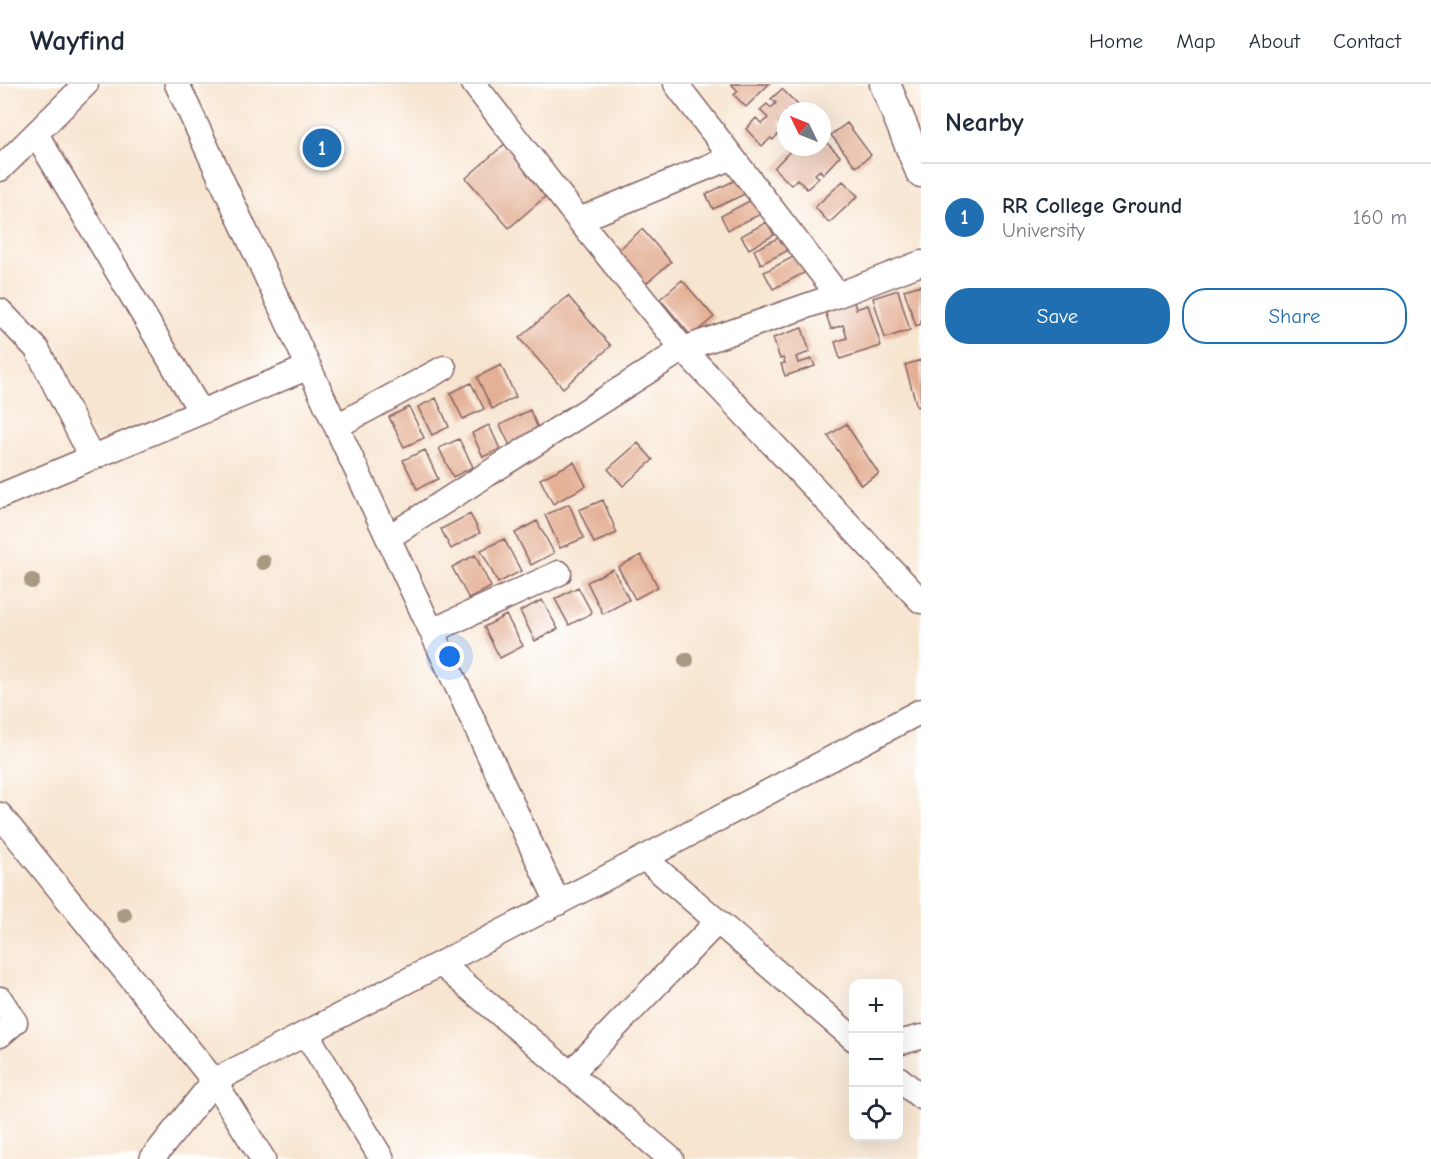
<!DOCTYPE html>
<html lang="en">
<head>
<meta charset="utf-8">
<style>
  body { margin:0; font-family:"Comic Neue",sans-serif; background:#f2f2f3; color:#1f2937 }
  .controls { position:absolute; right:18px; bottom:18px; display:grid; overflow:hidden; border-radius:12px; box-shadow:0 6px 24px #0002 }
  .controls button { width:54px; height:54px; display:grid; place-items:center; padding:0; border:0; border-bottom:2px solid #e0e1e3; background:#fff; color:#1f2937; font:30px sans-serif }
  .compass { position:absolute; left:777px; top:18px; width:54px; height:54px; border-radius:50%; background:#fff; box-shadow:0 6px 24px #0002; rotate:313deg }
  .you { position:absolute; left:450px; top:573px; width:21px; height:21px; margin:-15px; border:4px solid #fff; border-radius:50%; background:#1a73e8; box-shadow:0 0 0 9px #1a73e833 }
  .badge { display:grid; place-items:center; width:39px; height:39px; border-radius:50%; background:#1f6fb2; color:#fff; font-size:20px; font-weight:700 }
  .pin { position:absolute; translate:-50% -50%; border:3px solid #fff; box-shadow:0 2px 6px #0006 }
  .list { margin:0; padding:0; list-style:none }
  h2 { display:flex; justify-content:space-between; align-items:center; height:78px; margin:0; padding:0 24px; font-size:26px }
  h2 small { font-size:20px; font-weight:400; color:#747a83 }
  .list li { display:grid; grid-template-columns:39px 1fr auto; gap:18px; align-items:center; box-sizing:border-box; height:108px; padding:0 24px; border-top:2px solid #e0e1e3 }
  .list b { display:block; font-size:22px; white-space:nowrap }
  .list p { margin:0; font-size:20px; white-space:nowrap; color:#747a83 }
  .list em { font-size:20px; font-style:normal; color:#747a83 }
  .actions { display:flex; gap:12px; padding:18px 24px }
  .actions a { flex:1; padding:14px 0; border:2px solid #1f6fb2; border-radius:24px; text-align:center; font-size:21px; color:#1f6fb2 }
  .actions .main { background:#1f6fb2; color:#fff }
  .icon { flex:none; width:33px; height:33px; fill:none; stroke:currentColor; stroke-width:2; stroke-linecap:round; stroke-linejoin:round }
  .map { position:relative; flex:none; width:921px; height:1075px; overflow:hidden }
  header { display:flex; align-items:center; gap:36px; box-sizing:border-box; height:84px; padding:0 30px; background:#fff; border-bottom:2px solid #e0e1e3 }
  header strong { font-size:28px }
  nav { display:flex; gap:33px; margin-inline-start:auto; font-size:21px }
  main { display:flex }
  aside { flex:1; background:#fff }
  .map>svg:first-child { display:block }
  .building { fill:#e4b196 }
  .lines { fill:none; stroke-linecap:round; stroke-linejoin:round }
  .minor-casing { stroke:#876465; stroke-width:27 }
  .tertiary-casing { stroke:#876465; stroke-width:33 }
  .minor { stroke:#fff; stroke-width:24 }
  .tertiary { stroke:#fff; stroke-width:30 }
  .tree { fill:#a99982 }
</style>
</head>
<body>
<header>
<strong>Wayfind</strong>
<nav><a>Home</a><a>Map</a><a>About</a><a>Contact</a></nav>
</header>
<main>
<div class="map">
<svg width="921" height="1075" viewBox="0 0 921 1075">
  <rect width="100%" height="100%" fill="#fff"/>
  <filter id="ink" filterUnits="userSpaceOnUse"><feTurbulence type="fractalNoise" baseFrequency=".0167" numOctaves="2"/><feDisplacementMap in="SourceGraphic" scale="12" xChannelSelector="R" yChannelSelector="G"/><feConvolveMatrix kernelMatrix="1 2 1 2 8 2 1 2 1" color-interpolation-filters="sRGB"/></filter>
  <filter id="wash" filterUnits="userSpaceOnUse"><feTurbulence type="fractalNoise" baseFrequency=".008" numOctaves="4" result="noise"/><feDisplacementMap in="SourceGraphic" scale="24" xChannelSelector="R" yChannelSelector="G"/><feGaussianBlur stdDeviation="1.35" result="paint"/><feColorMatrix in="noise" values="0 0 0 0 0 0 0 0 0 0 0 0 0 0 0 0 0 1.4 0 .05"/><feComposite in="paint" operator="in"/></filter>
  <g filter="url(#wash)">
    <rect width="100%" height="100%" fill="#f7e5d0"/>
    <g id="blocks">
      <!-- building -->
      <path class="building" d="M731,0H769L746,23L734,11L738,7Z
        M782,5L803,26L802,27H786V38L783,35L779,39L784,44L773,56L771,54L762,62L746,45L756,34L762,40L768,34L760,26L767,20L771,24L776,19L771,15Z
        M847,39L871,71L856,83L831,51Z
        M516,50L560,100L509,144L466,94Z
        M822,54L840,72L823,90L820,86L815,90L819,94L807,105L797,95L791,101L774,84L794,63H822Z
        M740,94L747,109L713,125L706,110Z
        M843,97L858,112L829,139L815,123Z
        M755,114L763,129L728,146L721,132Z
        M767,138L774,151L749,165L741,152Z
        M642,145L671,178L642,203L614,170Z
        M786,150L793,164L761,180L754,166Z
        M797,171L806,188L773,205L764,188Z
        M682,196L714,233L691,252L660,215Z
        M921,201V240L916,242L904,206Z
        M898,206L910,246L885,254L873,214Z
        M568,212L611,262L563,304L519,254Z
        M853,215L856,225L868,221L881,262L840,275L835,258L847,254L843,241L831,245L824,224Z
        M802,244L810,268L796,273L798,279L812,275L815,282L785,292L781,280L785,279L783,274L780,275L773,254Z
        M921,276V321L917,323L905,281Z
        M501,281L516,313L492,325L477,293Z
        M471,299L484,325L463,335L450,309Z
        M436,314L449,343L432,351L418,323Z
        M409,323L424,354L404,363L389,333Z
        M530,326L544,358L515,372L500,341Z
        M846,340L879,390L861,401L828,352Z
        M489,341L500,365L483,373L472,349Z
        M459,355L473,383L453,393L439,364Z
        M638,359L653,376L623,402L608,385Z
        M425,366L438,395L417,405L403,376Z
        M574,378L586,402L553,420L540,395Z
        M603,416L617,449L594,459L579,426Z
        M569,420L584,454L560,464L545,431Z
        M470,430L480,449L451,465L441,445Z
        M537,437L554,469L531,481L515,449Z
        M504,455L521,487L498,499L481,466Z
        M475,471L491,503L469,515L452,483Z
        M641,471L658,503L635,515L618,483Z
        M613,485L629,516L603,530L587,498Z
        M578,503L592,529L569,541L555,515Z
        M542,516L558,545L535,557L520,527Z
        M506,531L523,562L500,574L484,543Z"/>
    </g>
  </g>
  <g filter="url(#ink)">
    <use href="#blocks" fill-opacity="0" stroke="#876465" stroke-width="1.5"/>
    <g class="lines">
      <defs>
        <path id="minor" d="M177,0L558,819
          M474,0L579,136L683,265L921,517
          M676,0L838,211
          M36,50L201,328
          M0,85L86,0
          M579,136L732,73
          M0,227L37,265L92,374
          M337,342L444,284
          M0,412L309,283
          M389,453L683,265L838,211L921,179
          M432,547L559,489
          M0,731L214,997L263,1075
          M644,774L854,955
          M441,880L671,1075
          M0,915L15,938L0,951
          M306,949L382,1075
          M898,959L921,953
          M570,990L717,838
          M898,994L921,1013
          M152,1075L214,997L644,774L921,627"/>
        <path id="tertiary" d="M885,0L921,88"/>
      </defs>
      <!-- minor casing -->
      <use href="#minor" class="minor-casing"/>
      <!-- tertiary casing -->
      <use href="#tertiary" class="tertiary-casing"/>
      <!-- minor -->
      <use href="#minor" class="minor"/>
      <!-- tertiary -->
      <use href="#tertiary" class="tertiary"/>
    </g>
    <!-- trees -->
    <g class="tree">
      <circle cx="263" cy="478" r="8"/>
      <circle cx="32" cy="497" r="8"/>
      <circle cx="686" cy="576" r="8"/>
      <circle cx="124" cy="831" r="8"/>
    </g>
  </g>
</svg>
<div class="controls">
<button>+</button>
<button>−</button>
<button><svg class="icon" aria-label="locate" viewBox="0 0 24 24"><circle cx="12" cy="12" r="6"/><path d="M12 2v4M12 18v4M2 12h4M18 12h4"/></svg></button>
</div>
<svg class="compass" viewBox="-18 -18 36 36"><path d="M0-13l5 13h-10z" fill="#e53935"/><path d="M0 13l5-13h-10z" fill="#747a83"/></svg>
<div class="you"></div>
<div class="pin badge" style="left:322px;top:64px">1</div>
</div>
<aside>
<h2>Nearby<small></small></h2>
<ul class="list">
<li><span class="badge">1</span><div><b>RR College Ground</b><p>University</p></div><em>160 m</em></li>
</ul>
<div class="actions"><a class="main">Save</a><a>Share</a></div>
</aside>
</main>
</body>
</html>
